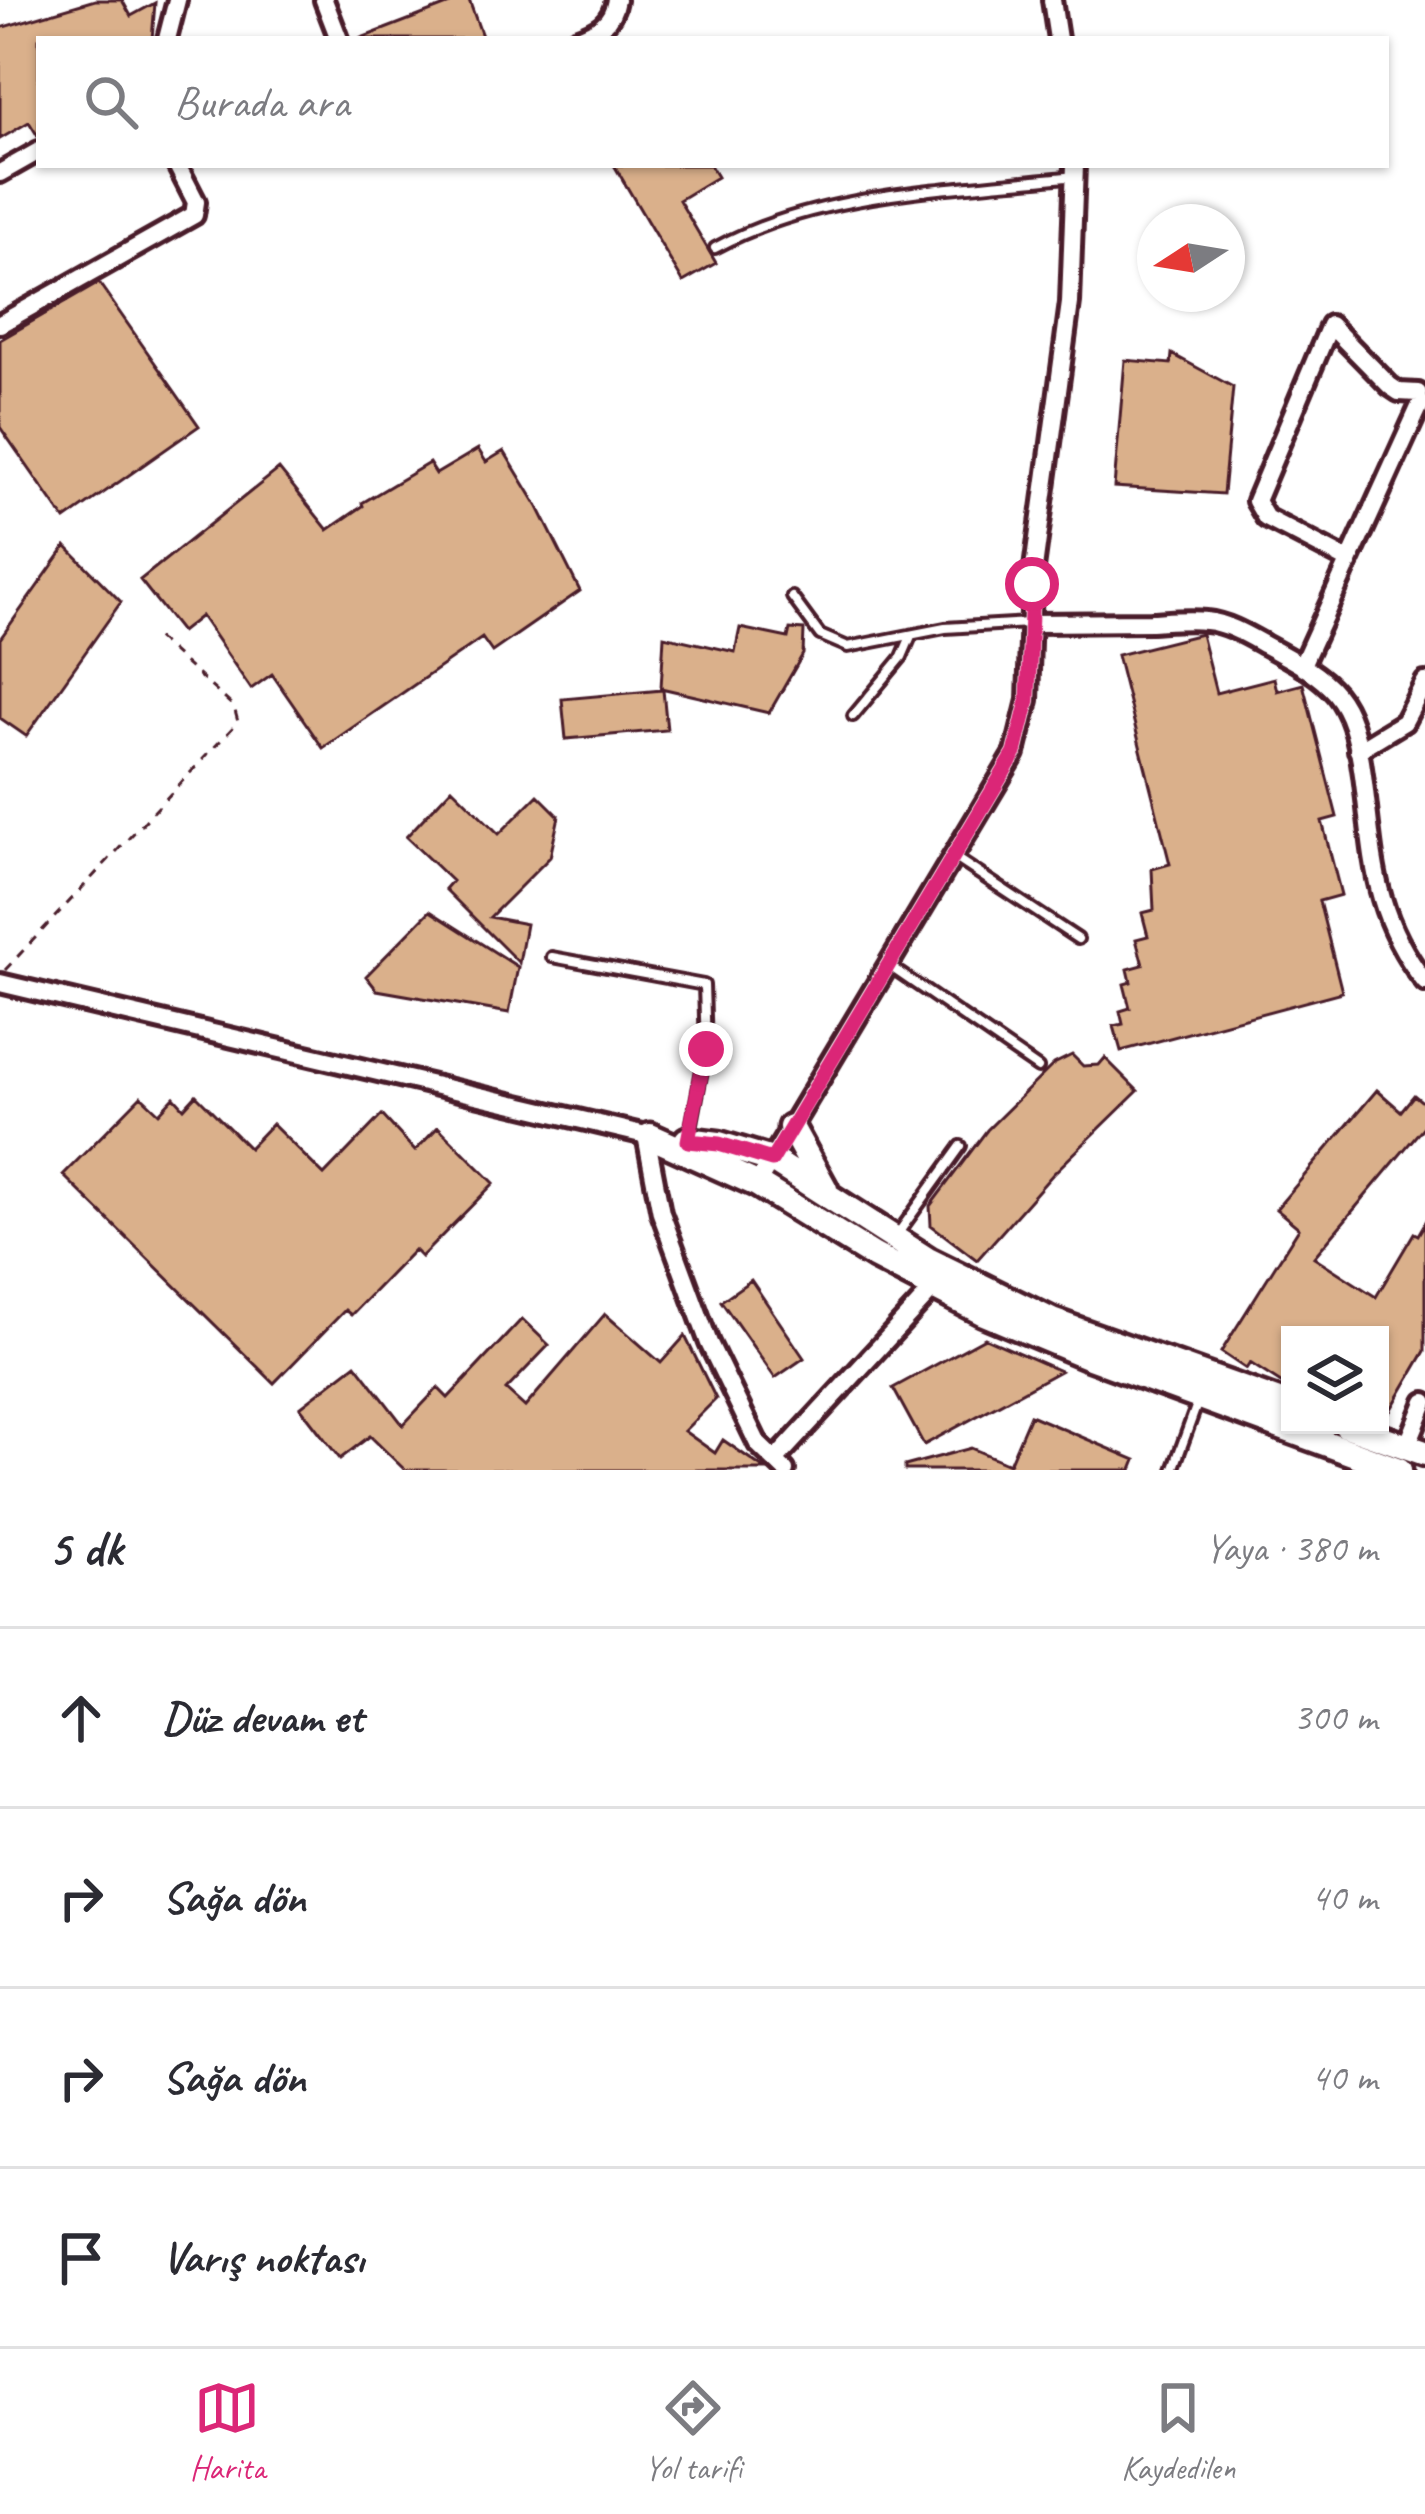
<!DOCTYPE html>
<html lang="tr">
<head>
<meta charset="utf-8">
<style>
  body { margin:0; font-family:Caveat,sans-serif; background:#f2f2f3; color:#2b2b33 }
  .controls { position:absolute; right:36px; bottom:36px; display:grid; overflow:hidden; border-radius:0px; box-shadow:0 3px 9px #0004 }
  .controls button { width:108px; height:108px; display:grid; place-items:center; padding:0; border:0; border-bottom:3px solid #e1e1e2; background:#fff; color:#2b2b33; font:60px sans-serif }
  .compass { position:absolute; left:1137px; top:204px; width:108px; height:108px; border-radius:50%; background:#fff; box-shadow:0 3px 9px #0004; rotate:258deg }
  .stop { position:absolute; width:36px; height:36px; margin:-27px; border:9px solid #db2777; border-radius:50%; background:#fff }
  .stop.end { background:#db2777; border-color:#fff; box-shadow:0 3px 12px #0008 }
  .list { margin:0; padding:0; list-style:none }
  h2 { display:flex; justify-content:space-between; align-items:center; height:156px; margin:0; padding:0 48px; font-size:51px }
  h2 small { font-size:39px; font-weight:400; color:#7c7c81 }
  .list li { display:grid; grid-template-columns:78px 1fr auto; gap:36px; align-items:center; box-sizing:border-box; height:180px; padding:0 48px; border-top:3px solid #e1e1e2 }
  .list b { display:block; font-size:45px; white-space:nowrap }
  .list em { font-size:39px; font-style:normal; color:#7c7c81 }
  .icon { flex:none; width:66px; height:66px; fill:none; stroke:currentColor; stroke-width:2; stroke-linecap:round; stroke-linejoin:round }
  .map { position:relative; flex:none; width:1425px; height:1470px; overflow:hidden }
  .search { position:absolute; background:#fff; box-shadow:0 3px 9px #0004; left:36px; right:36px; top:36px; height:132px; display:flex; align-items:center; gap:30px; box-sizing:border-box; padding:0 42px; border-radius:0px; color:#7c7c81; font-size:45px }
  .sheet { height:876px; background:#fff }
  nav { display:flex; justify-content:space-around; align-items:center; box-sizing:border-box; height:168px; border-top:3px solid #e1e1e2; background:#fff; font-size:33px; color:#7c7c81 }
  nav a { display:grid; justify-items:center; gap:6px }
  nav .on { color:#db2777 }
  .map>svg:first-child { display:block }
  .building { fill:#dab08b; stroke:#4a1f2b; stroke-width:3 }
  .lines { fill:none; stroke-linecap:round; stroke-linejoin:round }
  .lane-casing { stroke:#4a1f2b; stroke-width:16 }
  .street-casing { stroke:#4a1f2b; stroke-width:26 }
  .secondary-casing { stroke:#4a1f2b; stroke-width:33 }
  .path { stroke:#4a1f2b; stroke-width:3; stroke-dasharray:9 9; stroke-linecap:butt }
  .lane { stroke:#fff; stroke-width:8 }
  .street { stroke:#fff; stroke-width:16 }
  .secondary { stroke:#fff; stroke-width:24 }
  .route { stroke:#db2777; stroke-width:15 }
</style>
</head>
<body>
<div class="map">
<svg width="1425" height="1470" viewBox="0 0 1425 1470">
  <rect width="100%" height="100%" fill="#fff"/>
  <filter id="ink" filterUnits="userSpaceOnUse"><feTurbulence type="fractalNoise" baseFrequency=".00833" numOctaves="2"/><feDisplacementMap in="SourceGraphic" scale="24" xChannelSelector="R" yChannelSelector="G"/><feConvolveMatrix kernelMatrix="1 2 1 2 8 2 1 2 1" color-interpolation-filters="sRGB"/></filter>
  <g filter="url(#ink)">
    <!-- building -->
    <path class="building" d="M95,0H122L131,16L155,3L152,39H39V138L29,122L0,139V28Z
      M460,0H469L483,39H359Z
      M614,165H710L717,177L679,200L716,263L683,282Z
      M99,283L199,426L65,520L0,427V340Z
      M1172,354L1233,387L1223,494L1114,487L1125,360L1171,364Z
      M478,449L486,462L504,451L538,507L580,591L492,652L482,638L323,748L272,674L251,689L201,616L181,632L140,580L279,469L328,530L363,506L362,503L429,463L436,474Z
      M66,546L121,602L26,736L0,718V639Z
      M740,628L788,638L790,629L804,630L803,654L769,713L661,688L664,636L735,652Z
      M1201,634L1216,693L1274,678L1277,691L1303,684L1337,817L1322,821L1341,895L1319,901L1342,992L1121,1051L1114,1026L1123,1024L1120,1011L1130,1008L1124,984L1131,982L1128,969L1143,965L1136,939L1148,936L1142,913L1154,910L1152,869L1170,864L1117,655Z
      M663,690L667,730L566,739L562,699Z
      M452,788L499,834L538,795L559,816L550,857L490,917L526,924L519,963L445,889L452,881L406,837Z
      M430,911L518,967L509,1013L377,990L366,976Z
      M1072,1055L1083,1066L1099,1065L1105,1058L1138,1091L1053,1174L977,1260L931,1225L930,1206L987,1130L1054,1064Z
      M1377,1090L1401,1111L1414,1095L1425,1104V1125L1314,1257L1376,1297L1414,1233L1418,1235L1425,1223V1351L1384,1421L1380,1420V1335H1290V1375L1284,1385L1250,1363L1246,1369L1221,1352L1299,1228L1276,1209Z
      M196,1095L249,1148L272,1124L324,1175L382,1115L415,1151L438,1127L494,1183L421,1257L414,1250L351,1315L345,1310L274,1383L63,1175L141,1096L159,1113L174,1097L184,1108Z
      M751,1280L804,1358L775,1378L721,1301Z
      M605,1314L661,1363L685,1336L716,1399L684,1431L715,1453L723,1440L766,1470H405L370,1436L340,1459L300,1407L356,1364L403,1425L438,1388L448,1398L522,1319L549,1345L506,1390L525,1407Z
      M985,1338L1060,1371L924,1445L893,1388Z
      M1030,1415L1136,1460L1132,1470H905V1466L971,1448L1009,1464Z"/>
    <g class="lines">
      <defs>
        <path id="lane" d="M715,248C821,190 957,189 1076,176
          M792,597L820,635L848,647L945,628L1030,623
          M853,716L902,657L911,636
          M954,857L1078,939
          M552,957L704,985L706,1049L689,1139
          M891,967L1038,1068
          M899,1232L961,1146
          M1173,1470L1197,1404"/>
        <path id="street" d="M324,0L339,39
          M1052,0L1058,39
          M167,39L177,0
          M576,39C597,31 612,24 616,0
          M0,173L39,151
          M0,324L194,215L196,202L177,165
          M1349,561L1266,518L1256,501L1330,325L1390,386L1399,392L1418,393
          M1032,623C1072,623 1111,622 1151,622C1169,621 1189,619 1206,621C1227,623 1247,635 1265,645C1334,682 1352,694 1363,775C1374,857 1371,911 1425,982
          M1302,665L1421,403
          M1358,750L1404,722L1425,682
          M0,983L650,1136
          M646,1135L661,1213L709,1343L758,1444L785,1470
          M757,1184L1015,753L1028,700L1032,583L1070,303L1075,165
          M1407,1446L1425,1402
          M775,1460L934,1288"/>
        <path id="secondary" d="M791,1127L825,1189
          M650,1136L757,1184L874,1256L984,1313L1087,1356L1399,1470
          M687,1140L719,1144L772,1160L928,1260L1052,1321L1290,1406
          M1346,1425L1425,1453"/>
      </defs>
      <!-- lane casing -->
      <use href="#lane" class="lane-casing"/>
      <!-- street casing -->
      <use href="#street" class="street-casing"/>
      <!-- secondary casing -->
      <use href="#secondary" class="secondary-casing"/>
      <!-- path -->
      <path class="path" d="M5,970L238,722L234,707L153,635"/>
      <!-- lane -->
      <use href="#lane" class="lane"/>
      <!-- street -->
      <use href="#street" class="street"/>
      <!-- secondary -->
      <use href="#secondary" class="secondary"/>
    </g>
  </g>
  <g class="lines" filter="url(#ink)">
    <!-- route -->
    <path class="route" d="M706,1049L688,1141L719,1144L772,1160L1015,753L1028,700L1032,584"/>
  </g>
</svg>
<div class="controls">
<button><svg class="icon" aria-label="layers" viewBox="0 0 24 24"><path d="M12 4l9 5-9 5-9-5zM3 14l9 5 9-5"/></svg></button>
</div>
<svg class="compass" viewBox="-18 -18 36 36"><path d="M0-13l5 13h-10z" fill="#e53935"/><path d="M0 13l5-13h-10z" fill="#7c7c81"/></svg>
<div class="stop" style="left:1032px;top:584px"></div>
<div class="stop end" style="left:706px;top:1049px"></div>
<div class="search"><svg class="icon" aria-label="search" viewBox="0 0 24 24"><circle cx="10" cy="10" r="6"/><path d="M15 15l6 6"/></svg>Burada ara</div>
</div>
<section class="sheet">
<h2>5 dk<small>Yaya · 380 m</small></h2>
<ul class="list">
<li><svg class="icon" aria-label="ahead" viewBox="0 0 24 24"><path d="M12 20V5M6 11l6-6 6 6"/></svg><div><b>Düz devam et</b></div><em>300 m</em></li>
<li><svg class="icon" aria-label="right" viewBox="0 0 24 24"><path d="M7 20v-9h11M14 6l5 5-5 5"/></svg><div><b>Sağa dön</b></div><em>40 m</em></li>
<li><svg class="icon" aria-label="right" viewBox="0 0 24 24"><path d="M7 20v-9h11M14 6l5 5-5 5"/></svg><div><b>Sağa dön</b></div><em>40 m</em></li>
<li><svg class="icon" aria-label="arrive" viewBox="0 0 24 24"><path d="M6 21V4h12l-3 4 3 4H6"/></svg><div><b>Varış noktası</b></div></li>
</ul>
</section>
<nav>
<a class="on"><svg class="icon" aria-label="map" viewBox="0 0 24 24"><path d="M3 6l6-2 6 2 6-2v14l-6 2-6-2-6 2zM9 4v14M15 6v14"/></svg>Harita</a>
<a><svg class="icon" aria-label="directions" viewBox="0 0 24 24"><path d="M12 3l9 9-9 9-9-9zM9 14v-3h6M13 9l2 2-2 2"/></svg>Yol tarifi</a>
<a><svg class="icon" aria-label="saved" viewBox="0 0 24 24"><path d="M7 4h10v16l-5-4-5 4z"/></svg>Kaydedilen</a>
</nav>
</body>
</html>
